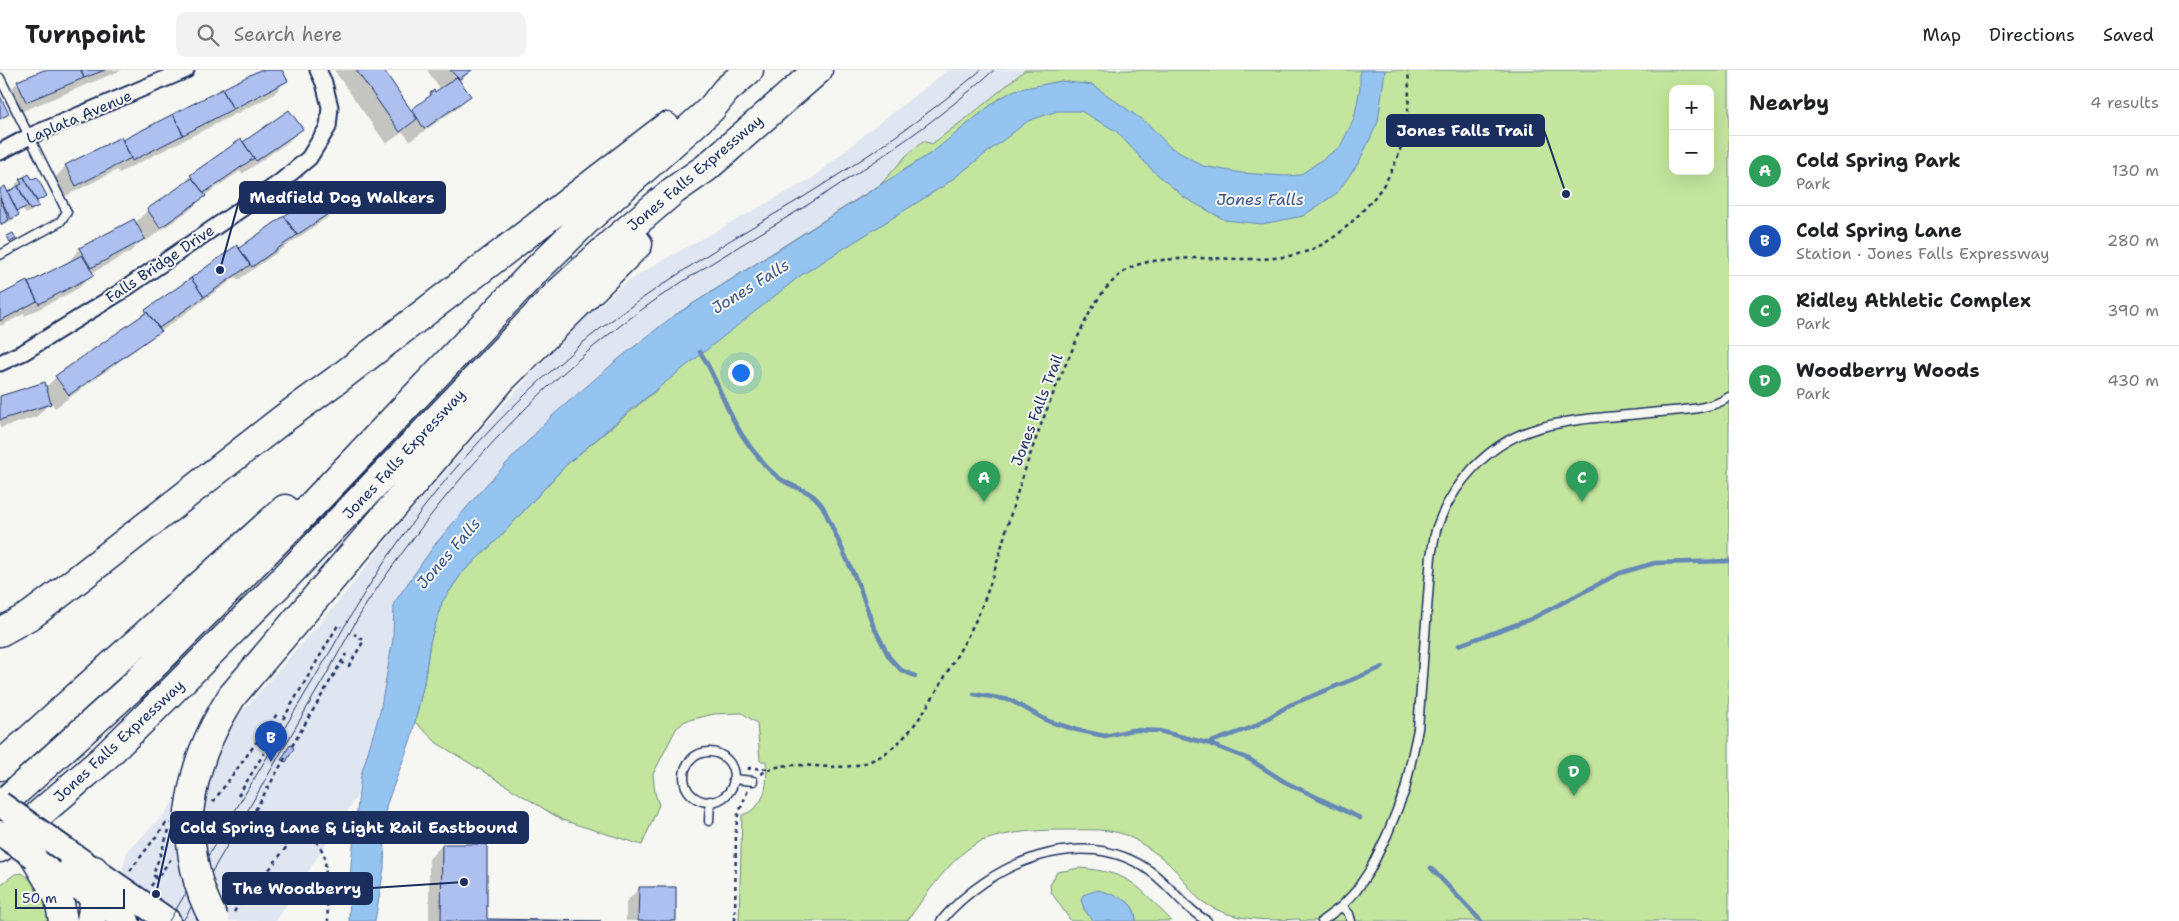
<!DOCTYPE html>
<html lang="en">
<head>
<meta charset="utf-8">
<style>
  body { margin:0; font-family:"Shantell Sans",sans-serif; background:#f2f2f2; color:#202124 }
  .controls { position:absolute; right:15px; top:15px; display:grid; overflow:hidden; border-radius:10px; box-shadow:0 5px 20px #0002 }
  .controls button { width:45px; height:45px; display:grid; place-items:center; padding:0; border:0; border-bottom:1px solid #e0e0e0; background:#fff; color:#202124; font:25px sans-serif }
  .scale { position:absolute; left:15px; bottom:12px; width:110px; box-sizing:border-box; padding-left:5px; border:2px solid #1b2f5e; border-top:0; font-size:14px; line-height:18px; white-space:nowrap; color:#1b2f5e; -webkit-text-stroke:4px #f6f6f2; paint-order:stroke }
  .you { position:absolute; left:740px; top:302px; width:18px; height:18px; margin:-12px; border:4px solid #fff; border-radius:50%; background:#1a73e8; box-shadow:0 0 0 8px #1a73e833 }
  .badge { display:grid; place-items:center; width:32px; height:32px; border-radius:50%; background:#2563eb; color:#fff; font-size:16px; font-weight:700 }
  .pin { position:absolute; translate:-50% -41px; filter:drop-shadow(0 1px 2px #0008) }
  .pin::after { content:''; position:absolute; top:26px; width:18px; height:15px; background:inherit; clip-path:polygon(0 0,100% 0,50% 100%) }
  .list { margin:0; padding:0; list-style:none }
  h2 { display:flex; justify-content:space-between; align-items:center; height:65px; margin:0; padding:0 20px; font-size:21px }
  h2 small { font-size:16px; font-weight:400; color:#757577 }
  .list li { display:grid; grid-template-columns:32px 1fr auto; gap:15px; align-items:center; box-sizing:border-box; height:70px; padding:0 20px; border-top:1px solid #e0e0e0 }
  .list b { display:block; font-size:19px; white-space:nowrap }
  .list p { margin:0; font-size:16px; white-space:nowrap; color:#757577 }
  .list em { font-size:16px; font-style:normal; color:#757577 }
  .icon { flex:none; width:28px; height:28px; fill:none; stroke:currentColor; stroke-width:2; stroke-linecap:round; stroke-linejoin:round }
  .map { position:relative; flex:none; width:1729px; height:851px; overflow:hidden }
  header { display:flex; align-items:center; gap:30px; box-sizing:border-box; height:70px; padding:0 25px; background:#fff; border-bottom:1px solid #e0e0e0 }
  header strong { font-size:24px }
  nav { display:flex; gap:28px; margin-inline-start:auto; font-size:18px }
  .search { width:350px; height:45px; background:#f2f2f2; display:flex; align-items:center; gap:12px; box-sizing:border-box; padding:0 18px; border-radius:10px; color:#757577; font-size:19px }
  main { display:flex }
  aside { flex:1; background:#fff }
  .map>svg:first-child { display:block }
  .built { fill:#e0e6f1 }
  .green { fill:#c3e59e; stroke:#6f8a7e; fill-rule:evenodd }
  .water { fill:#96c4f1; stroke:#6588b6 }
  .shadow { fill:#0003 }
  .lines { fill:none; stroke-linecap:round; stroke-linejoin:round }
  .stream { stroke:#6588b6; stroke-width:4.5 }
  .building { fill:#adc0ef; stroke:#1b2f5e }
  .lane-casing { stroke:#1b2f5e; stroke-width:11 }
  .street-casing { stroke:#1b2f5e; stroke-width:19 }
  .primary-casing { stroke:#1b2f5e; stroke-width:28 }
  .highway-casing { stroke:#1b2f5e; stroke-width:31 }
  .path { stroke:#1b2f5e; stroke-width:2.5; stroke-dasharray:4 4; stroke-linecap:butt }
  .lane { stroke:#f6f6f2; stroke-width:8 }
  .street { stroke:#f6f6f2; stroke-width:15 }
  .primary { stroke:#f6f6f2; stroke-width:24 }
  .highway { stroke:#f6f6f2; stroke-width:28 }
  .tram { stroke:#1b2f5e; stroke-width:1 }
  .primary-bridge-casing { stroke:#1b2f5e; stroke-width:28; stroke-linecap:butt }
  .highway-bridge-casing { stroke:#1b2f5e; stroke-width:31; stroke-linecap:butt }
  .primary-bridge { stroke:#f6f6f2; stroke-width:24 }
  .highway-bridge { stroke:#f6f6f2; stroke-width:28 }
  .labels { text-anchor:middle; stroke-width:4; stroke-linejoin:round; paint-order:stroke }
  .street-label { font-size:15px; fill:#1b2f5e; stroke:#f6f6f2 }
  .water-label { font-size:16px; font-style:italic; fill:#3a5483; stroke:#f6f6f2 }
  .leader { fill:none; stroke:#1b2f5e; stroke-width:2 }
  .callout-dot { fill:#1b2f5e; stroke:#f6f6f2; stroke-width:2 }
  .callout { fill:#1b2f5e; stroke:#1b2f5e; stroke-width:2 }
  .callout-label { font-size:16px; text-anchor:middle; font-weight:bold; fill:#fff }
</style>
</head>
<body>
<header>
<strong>Turnpoint</strong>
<div class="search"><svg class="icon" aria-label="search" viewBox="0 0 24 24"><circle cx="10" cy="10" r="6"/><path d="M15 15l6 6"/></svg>Search here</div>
<nav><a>Map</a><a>Directions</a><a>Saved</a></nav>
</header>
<main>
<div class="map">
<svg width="1729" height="851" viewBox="0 0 1729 851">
  <rect width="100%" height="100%" fill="#f6f6f2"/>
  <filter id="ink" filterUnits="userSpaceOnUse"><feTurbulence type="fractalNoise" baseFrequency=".02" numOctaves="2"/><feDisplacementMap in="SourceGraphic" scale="10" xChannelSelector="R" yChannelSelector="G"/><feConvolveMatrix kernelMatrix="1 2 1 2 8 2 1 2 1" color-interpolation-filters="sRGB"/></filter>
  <g filter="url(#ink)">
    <!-- built -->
    <path class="built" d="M948,0H1025L978,39L932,74L923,72L906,86L881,114L672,247L616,291L552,346L486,415L394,533L393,569L380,642L361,705L359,723L276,851H111L127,781L162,747L238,646L336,535L400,454L461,383L534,301L583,250L620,217L654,195L814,107L870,60Z"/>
    <!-- green -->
    <path class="green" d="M1025,0H1729V851H1300V849C1264,851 1227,851 1199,829C1189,819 1182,806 1172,797C1163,787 1140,772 1128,766C1110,758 1087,760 1068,760C1040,760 1009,761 982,771C955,781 924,828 907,851H739L742,745C767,737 768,713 766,691H760L757,653L742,643L714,644L685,651L676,659L653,704L655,723L659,735L642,775L562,750L437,673L415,652L424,613L430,572L442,532L462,503L497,470L566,395L659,318L672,247L881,114L906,86L923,71L932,74L978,39ZM1673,19H1710V101H1673Z
      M1080,798C1133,803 1137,816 1172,851H1136C1135,833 1125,829 1109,824L1084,839L1093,851H1071L1051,822L1050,815L1057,802Z
      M22,803C41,817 47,827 49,851H0V815L15,804Z"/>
    <!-- water -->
    <path class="water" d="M1360,0H1385L1378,52L1359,92L1337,123L1303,146L1262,154L1225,150L1185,128L1151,99L1116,61L1081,41H1057L1028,51L945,115L800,206L633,338L566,395L497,470L462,503L442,532L430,572L424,613L411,669L386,736L384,798L375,851H349L351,794L361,705L380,642L393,569L394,533L436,473L486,415L552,346L616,291L672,247L934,81L997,30L1015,20L1061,11L1093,15L1148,54L1170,77L1203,96L1241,103L1285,106L1300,105L1340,77L1354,49L1360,18Z
      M1098,820C1117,826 1135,829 1136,851H1093L1084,839L1081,830L1083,825Z"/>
    <!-- shadow -->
    <path class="shadow" d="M47,0H122L13,45L5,25L18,12Z
      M261,0H280L286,11L273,25L119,103L117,100L62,128L53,110L66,96L122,72Z
      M334,0H383L411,41L434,22L435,24L441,20L427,0H472L459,12L469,25L456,39L410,71L403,62L386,74Z
      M301,59L288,72L242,104L240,101L204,126L191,139L146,171L144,168L130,182L92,203L79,218L25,246L24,244L0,256V227L67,194L79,179L134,150L135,153L148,140L178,119L191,106L243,74Z
      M29,106L45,126L36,132L38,136L33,140L26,144L23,139L17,142L18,145L14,149L0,156V120L7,124L17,118L15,114Z
      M330,116L342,133L329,146L238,210L236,207L55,338L51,332L36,347L0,358V327L45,318L56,307L133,253L146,241L239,180Z
      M442,775L486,850L571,851H429V789Z
      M639,819L674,851H626V832Z"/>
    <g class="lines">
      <!-- stream -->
      <path class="stream" d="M700,282C712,299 718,318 727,337C736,357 746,373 760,389C765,396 775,405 782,410C800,421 810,418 823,437L859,516L873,555L889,587L901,600L915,606
        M1459,575L1531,549L1620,503L1655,493L1729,491
        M974,624L1010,630L1048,651L1077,660L1105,666L1132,660L1159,661L1207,673L1249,689L1285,712L1360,748
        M1208,673L1253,657L1290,635L1383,597
        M1431,798L1481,851"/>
    </g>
    <!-- building -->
    <path class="building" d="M44,0H81L84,8L26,32L17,11Z
      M81,0H105L84,8Z
      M260,0H282L288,11L233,39L222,19Z
      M356,0H384L417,49L400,62Z
      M450,0H472L459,9Z
      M457,7L471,26L424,59L412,39L431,25L430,23L434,20L435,22Z
      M222,19L233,39L183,65L173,44Z
      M0,26L9,44L0,49Z
      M289,40L303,59L256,91L243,72Z
      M173,44L183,65L132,91L123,70Z
      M121,67L131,88L76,116L65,95Z
      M241,69L254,88L204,123L190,105Z
      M29,104L32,109L37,107L47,126L37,131L24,107Z
      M24,107L39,136L30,140L18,116L22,114L19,109Z
      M192,108L206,126L160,158L147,139Z
      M330,114L344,133L297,165L284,146Z
      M5,116L19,145L11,149L0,128V119Z
      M18,116L28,136L17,141L8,122Z
      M0,128L9,150L1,154L0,152Z
      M284,146L297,165L252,197L239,178Z
      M134,149L145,169L91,198L79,178Z
      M13,163L16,169L10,172L7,166Z
      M237,175L250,195L204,227L191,208Z
      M82,185L94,205L39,234L28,213Z
      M191,208L204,227L159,258L145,240Z
      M27,211L37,231L0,251V225Z
      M147,242L161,261L69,325L55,306Z
      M45,312L51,334L0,350V326Z
      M273,660L277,663L269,677L264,675Z
      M290,675L294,678L286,692L281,690Z
      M442,774H487V849L601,851H441Z
      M639,817H676V851H638Z"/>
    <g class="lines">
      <defs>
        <path id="lane" d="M0,8L67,142L60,152L0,185
          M684 707a25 25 0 1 1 50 0a25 25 0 1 1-50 0Z
          M733,709L753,711
          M709,751L710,731
          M1342,836L1349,844L1351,851
          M941,851C989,794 1082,752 1150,801C1171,816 1185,839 1207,851
          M1322,851L1342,836L1356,821L1370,800L1387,765L1405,720L1418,659L1431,486C1433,477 1434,466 1437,457C1453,413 1487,375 1532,360C1572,347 1618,347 1659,342C1681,340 1710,340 1729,327"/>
        <path id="street" d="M0,82L30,66L186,0
          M0,293L24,282L119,223L279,113L309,88L328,57L330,37L324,13L318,0"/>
        <path id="primary" d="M68,782L168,851
          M35,787L127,851"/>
        <path id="highway" d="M0,562L31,545L63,521L283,349L342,306L666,57
          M0,696L285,439
          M0,736L131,618L312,435L534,202L588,149L711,39L726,20L749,0
          M189,742C195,696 207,666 232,626L502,309L638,174
          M0,778L102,690L153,640L280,513L556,225L612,173L673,121L706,98L818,0
          M34,786L59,828L63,851
          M91,851L95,828L94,800"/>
      </defs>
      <!-- lane casing -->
      <use href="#lane" class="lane-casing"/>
      <!-- street casing -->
      <use href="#street" class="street-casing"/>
      <!-- primary casing -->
      <use href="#primary" class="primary-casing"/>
      <!-- highway casing -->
      <use href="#highway" class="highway-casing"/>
      <!-- path -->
      <path class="path" d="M341,592L349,596L364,570L354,564
        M275,663L338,555L341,557
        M292,676L346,584
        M285,688L250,749L287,775
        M749,700V698L770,699
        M761,704C796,680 845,716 891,679C914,661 928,635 943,610C955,588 969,566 979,543C992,513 1000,482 1009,450C1026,394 1045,340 1069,287C1083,256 1096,221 1125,201C1140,191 1159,190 1177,189C1220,185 1277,197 1317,177C1337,168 1352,152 1367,136C1402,99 1412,50 1408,0
        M238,726L264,683
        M213,732L277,644
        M284,747C301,758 319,768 325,788L328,851
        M169,760L153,805L157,808L171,789
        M130,801L167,752L170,753
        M151,816L157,808
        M234,842L248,818L265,805L301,758
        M735,851L736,758L738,745L748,720"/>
      <!-- lane -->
      <use href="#lane" class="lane"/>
      <!-- street -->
      <use href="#street" class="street"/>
      <!-- primary -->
      <use href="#primary" class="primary"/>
      <!-- highway -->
      <use href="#highway" class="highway"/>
      <!-- tram -->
      <path class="tram" d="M169,851L333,577C388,476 456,388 541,310C563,291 584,270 608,253C640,229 674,207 707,185C739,164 772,146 805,126C866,88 926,47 981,0
        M183,851C228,775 272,698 316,622C334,593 349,562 367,533C435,432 516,337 612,262C674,213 742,175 809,134C874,93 937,51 994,0
        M199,851L212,811"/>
      <defs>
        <path id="primary-bridge" d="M0,734L68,782
          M0,763L34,786"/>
        <path id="highway-bridge" d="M189,742C190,780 195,817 215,851"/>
      </defs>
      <!-- primary-bridge casing -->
      <use href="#primary-bridge" class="primary-bridge-casing"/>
      <!-- highway-bridge casing -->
      <use href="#highway-bridge" class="highway-bridge-casing"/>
      <!-- primary-bridge -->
      <use href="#primary-bridge" class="primary-bridge"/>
      <!-- highway-bridge -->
      <use href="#highway-bridge" class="highway-bridge"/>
    </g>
  </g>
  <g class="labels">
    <!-- street labels -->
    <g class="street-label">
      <text transform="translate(79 47) rotate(-23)" y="5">Laplata Avenue</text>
      <text transform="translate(695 103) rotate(-40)" y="5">Jones Falls Expressway</text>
      <text transform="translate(160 194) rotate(-34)" y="5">Falls Bridge Drive</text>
      <text transform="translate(1037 340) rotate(-69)" y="5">Jones Falls Trail</text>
      <text transform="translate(404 384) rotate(-47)" y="5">Jones Falls Expressway</text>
      <text transform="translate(119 671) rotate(-43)" y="5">Jones Falls Expressway</text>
    </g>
    <!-- water labels -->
    <g class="water-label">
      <text x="1260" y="135">Jones Falls</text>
      <text transform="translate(750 216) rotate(-32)" y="6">Jones Falls</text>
      <text transform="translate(448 483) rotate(-49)" y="6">Jones Falls</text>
    </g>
  </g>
  <!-- callouts -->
  <path class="leader" d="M1566 124L1544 60M220 200L240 127M156 824L171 757M464 812L372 818"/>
  <g class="callout-dot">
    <circle cx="1566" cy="124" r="5"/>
    <circle cx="220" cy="200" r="5"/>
    <circle cx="156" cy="824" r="5"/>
    <circle cx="464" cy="812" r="5"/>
  </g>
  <g class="callout">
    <rect x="1387" y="45" width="157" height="31" rx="5"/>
    <rect x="240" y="112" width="205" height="31" rx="5"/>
    <rect x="171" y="742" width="357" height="31" rx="5"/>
    <rect x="223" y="803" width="149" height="31" rx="5"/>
  </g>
  <g class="callout-label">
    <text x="1465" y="66">Jones Falls Trail</text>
    <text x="342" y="133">Medfield Dog Walkers</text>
    <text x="349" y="763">Cold Spring Lane &amp; Light Rail Eastbound</text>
    <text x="297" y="824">The Woodberry</text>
  </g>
</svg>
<div class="controls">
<button>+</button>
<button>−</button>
</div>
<div class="scale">50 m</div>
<div class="you"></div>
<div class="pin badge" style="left:984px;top:432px;background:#2e9e5b">A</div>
<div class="pin badge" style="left:271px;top:692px;background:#1a4fb4">B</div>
<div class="pin badge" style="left:1582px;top:432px;background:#2e9e5b">C</div>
<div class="pin badge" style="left:1574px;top:726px;background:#2e9e5b">D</div>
</div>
<aside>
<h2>Nearby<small>4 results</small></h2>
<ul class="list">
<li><span class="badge" style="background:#2e9e5b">A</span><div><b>Cold Spring Park</b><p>Park</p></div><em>130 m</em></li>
<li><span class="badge" style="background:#1a4fb4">B</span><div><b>Cold Spring Lane</b><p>Station · Jones Falls Expressway</p></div><em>280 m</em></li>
<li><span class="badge" style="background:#2e9e5b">C</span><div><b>Ridley Athletic Complex</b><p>Park</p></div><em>390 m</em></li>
<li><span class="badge" style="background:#2e9e5b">D</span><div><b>Woodberry Woods</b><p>Park</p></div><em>430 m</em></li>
</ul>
</aside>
</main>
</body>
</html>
